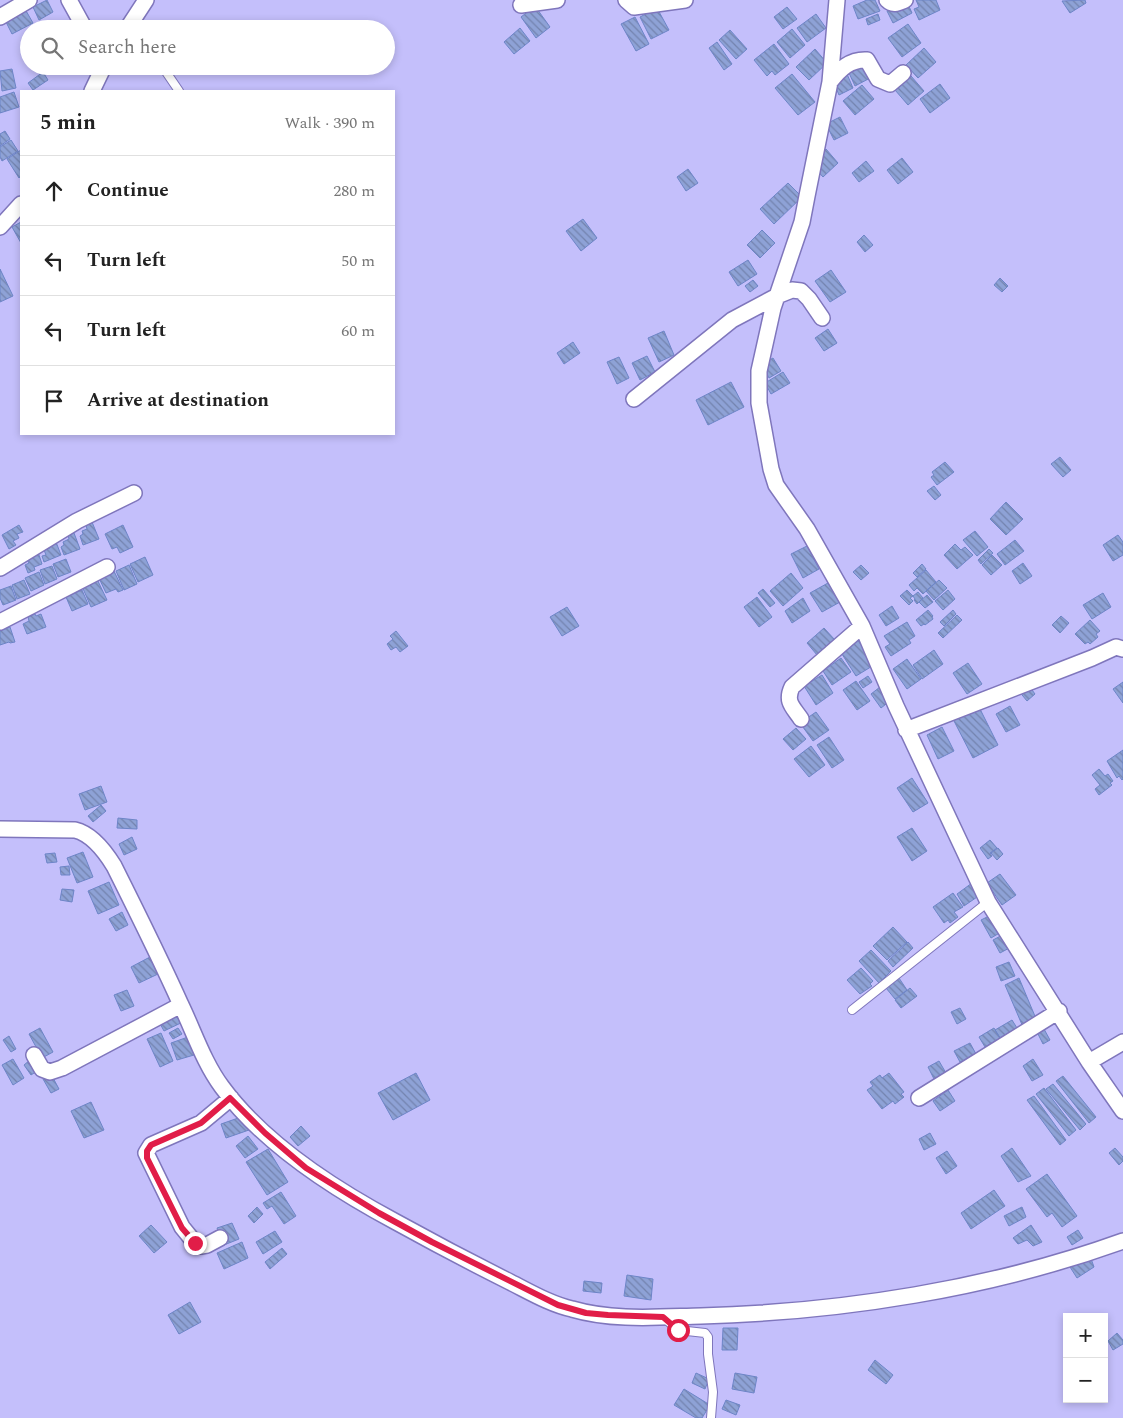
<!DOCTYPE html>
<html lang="en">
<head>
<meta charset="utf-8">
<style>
  body { margin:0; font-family:Spectral,serif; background:#f2f2f2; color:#222 }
  .controls { position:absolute; right:15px; bottom:15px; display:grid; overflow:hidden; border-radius:0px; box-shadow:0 2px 8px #0003 }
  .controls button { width:45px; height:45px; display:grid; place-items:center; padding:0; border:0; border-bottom:1px solid #e0e0e0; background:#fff; color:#222; font:25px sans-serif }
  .stop { position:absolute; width:15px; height:15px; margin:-11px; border:4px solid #e11d48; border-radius:50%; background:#fff }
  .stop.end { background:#e11d48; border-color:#fff; box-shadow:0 1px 5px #0008 }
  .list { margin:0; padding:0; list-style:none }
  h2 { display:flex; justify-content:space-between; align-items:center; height:65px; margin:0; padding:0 20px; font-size:21px }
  h2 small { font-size:16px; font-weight:400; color:#767676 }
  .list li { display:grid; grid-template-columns:32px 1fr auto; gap:15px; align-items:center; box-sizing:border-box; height:70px; padding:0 20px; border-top:1px solid #e0e0e0 }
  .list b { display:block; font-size:19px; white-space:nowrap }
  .list em { font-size:16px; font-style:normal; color:#767676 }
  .icon { flex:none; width:28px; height:28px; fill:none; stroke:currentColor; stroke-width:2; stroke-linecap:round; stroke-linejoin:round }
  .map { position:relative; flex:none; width:1123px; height:1418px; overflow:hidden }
  .search { position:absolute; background:#fff; box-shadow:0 2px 8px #0003; left:20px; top:20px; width:375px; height:55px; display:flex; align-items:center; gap:12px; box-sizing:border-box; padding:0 18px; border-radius:28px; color:#767676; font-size:19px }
  .panel { position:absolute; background:#fff; box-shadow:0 2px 8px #0003; left:20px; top:90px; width:375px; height:345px; border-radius:0px }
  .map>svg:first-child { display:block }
  .building { fill:url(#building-back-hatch); stroke:#6d85c7 }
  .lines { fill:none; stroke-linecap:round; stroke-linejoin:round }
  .lane-casing { stroke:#7f76bc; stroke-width:10 }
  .street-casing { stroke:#7f76bc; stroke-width:18 }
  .lane { stroke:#fff; stroke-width:8 }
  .street { stroke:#fff; stroke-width:15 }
  .route { stroke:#e11d48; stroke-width:6 }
</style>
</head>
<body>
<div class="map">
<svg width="1123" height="1418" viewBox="0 0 1123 1418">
  <defs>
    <pattern id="building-back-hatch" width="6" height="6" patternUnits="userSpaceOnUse" patternTransform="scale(1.25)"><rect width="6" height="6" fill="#8ea2d6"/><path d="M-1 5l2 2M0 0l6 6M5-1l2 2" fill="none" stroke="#7383ae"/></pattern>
  </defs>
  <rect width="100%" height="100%" fill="#c4bffb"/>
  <!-- building -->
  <path class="building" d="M47,0L53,12L39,20L33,7Z
    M867,0H875L880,11L858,19L853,6Z
    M916,0H936L940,10L919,20L914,9L919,7Z
    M1085,0L1086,3L1070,13L1062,1Z
    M907,2L912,13L893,23L887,11Z
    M535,6L550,27L536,38L521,17Z
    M787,7L797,19L783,29L774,17Z
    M657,8L669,30L651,39L640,17Z
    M25,9L33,23L12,34L5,20Z
    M816,14L826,28L807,42L797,28Z
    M878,14L880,20L868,25L866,19Z
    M635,17L649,44L636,51L621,24Z
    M908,24L921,43L902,57L888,38Z
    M520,28L530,41L514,54L504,42Z
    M792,29L805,45L790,58L777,42Z
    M730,30L747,49L736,59L719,40Z
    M717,42L732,64L724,70L709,48Z
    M774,44L789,64L775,75L772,71L767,76L754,60Z
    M924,48L936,62L918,78L906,65Z
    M815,49L827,63L809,80L796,67Z
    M865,65L872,77L855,86L849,73Z
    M12,69L16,88L2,91L0,71Z
    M43,72L48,80L33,90L28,83Z
    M792,74L815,102L798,115L775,88Z
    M847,74L853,88L839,95L833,81Z
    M911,76L924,91L908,105L895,90Z
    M940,84L950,98L930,113L920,99Z
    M862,85L874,99L855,115L843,101Z
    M14,92L19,107L0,113V97Z
    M840,117L848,133L834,140L826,124Z
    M5,131L10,139L0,146V134Z
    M11,140L18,151L2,161L0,157V147Z
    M826,149L838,163L823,177L814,167L816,157Z
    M21,150V176L19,178L7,159Z
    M902,158L913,172L898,184L887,170Z
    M866,161L874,171L859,182L852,173Z
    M688,169L698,183L686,191L677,177Z
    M788,183L802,197L774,224L760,209Z
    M583,219L597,238L581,251L566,231Z
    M21,222V243L12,227Z
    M762,230L775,243L760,258L747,245Z
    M864,235L873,245L865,252L857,242Z
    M748,260L757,274L738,286L729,272Z
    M0,269L13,296L0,302Z
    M831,270L846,292L830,302L815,281Z
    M1000,278L1008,286L1002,292L994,285Z
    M753,280L758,286L750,292L745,286Z
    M828,329L837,343L824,351L815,338Z
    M664,331L674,355L659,362L648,338Z
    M573,342L580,353L564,364L557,353Z
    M647,356L655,372L640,380L632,363Z
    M619,357L629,378L617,384L607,362Z
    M773,358L781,371L769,378L762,364Z
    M783,372L790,383L771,394L765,383Z
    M731,382L744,407L708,425L696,400Z
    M1060,457L1071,470L1063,477L1051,464Z
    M945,462L954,472L937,485L931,477L934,475L932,472Z
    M934,486L941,495L935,500L927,491Z
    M1006,502L1023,519L1006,535L990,519Z
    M92,522L99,539L83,545L80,536L83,534L82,531L87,529L86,525Z
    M19,525L23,532L17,534L19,538L13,541L16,545L9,549L2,535Z
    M123,525L133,547L120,553L117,547L112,549L105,534Z
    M975,531L988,547L977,556L963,540Z
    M74,533L80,549L64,555L61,547L64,545L63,542L69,539L68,535Z
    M1118,535L1123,542V555L1113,561L1103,545Z
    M1015,540L1024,551L1005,565L997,554Z
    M56,542L61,555L44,562L42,556L46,555L44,550L50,548L49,545Z
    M955,544L961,550L965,547L973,555L957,569L944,555Z
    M807,546L819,569L803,578L791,554Z
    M989,549L993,553L981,564L978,560Z
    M38,552L42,564L34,567L35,570L28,573L25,565L29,563L27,560L33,558L31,555Z
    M992,555L1002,565L991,575L982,565Z
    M145,557L153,575L138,582L130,564Z
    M66,559L71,572L58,577L53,564Z
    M1023,563L1032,576L1020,584L1012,571Z
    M922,564L926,569L917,577L913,573Z
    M129,565L137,584L124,590L116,571Z
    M861,565L869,573L861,580L853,572Z
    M52,566L57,579L45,584L40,570Z
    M113,569L123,590L118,592L116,589L106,593L98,576Z
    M926,570L936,582L923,594L917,588L914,591L909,585Z
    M39,572L44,585L31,591L25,578Z
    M791,573L803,588L783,606L770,591Z
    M96,577L107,600L91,607L81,584Z
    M24,580L30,594L17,599L12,585Z
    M939,580L947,588L934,600L926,591Z
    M828,583L840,602L822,612L810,593Z
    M11,586L16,600L3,605L0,598V590Z
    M763,589L775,603L770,607L758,593Z
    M82,590L88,604L72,611L66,597Z
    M907,590L913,596L910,598L913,601L909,605L900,596Z
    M948,590L955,599L943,610L935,601Z
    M918,592L923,598L917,604L914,600L915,599L913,596Z
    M1103,593L1111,607L1092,619L1083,605Z
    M927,595L933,602L925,608L919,602Z
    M757,597L772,617L759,627L744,607Z
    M803,598L810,611L792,623L785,611Z
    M892,606L899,618L886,626L879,615Z
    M567,607L579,626L562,636L550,617Z
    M928,610L933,616L932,617L933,619L925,625L924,624L921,626L916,620Z
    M953,610L956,614L944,626L940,622Z
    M35,614L36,616L41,614L46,627L27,634L23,624L29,621L28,617Z
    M957,615L962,620L943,638L938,633Z
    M1061,616L1069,623L1060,633L1052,625Z
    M1090,620L1100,631L1096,634L1098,637L1090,644L1088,642L1085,644L1075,634Z
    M907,622L915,636L909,640L911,643L891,656L885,647L890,644L884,636Z
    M10,627L15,642L10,643L9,642L0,645V631Z
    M824,628L835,640L817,655L807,643Z
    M396,631L408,646L400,652L396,647L391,650L387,644L393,639L390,636Z
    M858,640L874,665L856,676L840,651Z
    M934,650L943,664L922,679L913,665Z
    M841,658L851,672L832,685L823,671Z
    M907,659L921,679L907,689L893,669Z
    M968,663L982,684L967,694L953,673Z
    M822,675L833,693L816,705L804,686Z
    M868,676L872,682L863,688L859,682Z
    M856,681L870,701L857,710L843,690Z
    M1123,682V703L1113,689Z
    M1027,683L1035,694L1027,701L1018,690Z
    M880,687L890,701L881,708L871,694Z
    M978,705L998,745L973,758L953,719Z
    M1010,706L1020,725L1006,732L996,714Z
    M816,712L829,730L813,741L800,723Z
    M942,727L954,751L938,759L927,735Z
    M796,728L806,739L793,750L783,739Z
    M829,737L844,760L832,768L817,745Z
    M811,746L825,765L809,777L794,759Z
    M1123,750V779L1122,780L1119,776L1117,778L1107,761Z
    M1099,769L1105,776L1108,774L1113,781L1110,783L1112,785L1099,795L1095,789L1100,785L1092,775Z
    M912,778L928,803L913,812L897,788Z
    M101,786L107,802L85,810L79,794Z
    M101,805L106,811L93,822L88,816Z
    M118,818L137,820V829L117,828Z
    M912,828L927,851L912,861L897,837Z
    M132,837L137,849L124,855L119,844Z
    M990,840L997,848L990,853L992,856L988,859L980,848Z
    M998,848L1003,854L997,860L991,853Z
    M83,852L93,877L77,883L67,858Z
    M55,853L57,862L47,863L45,854Z
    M69,866L70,875H61L60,867Z
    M1000,874L1016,895L1002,905L987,883Z
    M109,882L119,905L98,914L88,891Z
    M972,883L980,895L964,906L957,894Z
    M62,889L74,890L72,902L60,900Z
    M953,893L963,907L954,912L958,917L950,923L948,920L944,923L933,907Z
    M122,912L128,925L116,931L109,919Z
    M993,914L1003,931L991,938L981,920Z
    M893,927L907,942L887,960L873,946Z
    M1006,933L1013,946L1000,953L993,940Z
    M908,942L913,948L893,967L888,961Z
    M871,950L891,971L879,983L859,961Z
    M150,957L158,974L139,983L131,967Z
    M1009,962L1015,976L1001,981L996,967Z
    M861,968L873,981L870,984L872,986L860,994L847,980Z
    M899,978L907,990L895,999L886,988Z
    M1019,978L1037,1021L1023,1027L1005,985Z
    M910,988L917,996L901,1008L895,1000Z
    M127,990L134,1006L121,1011L114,995Z
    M960,1008L966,1019L957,1024L951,1012Z
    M179,1010L185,1021L164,1031L158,1020Z
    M1012,1020L1017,1028L1000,1038L995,1030Z
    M40,1028L53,1052L42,1058L29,1034Z
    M178,1028L182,1034L173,1039L169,1033Z
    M994,1028L1000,1038L985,1047L979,1037Z
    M1044,1029L1050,1040L1043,1044L1037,1032Z
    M161,1033L173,1061L160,1067L147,1039Z
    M9,1036L16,1049L11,1052L3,1040Z
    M188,1037L194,1055L177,1060L171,1043Z
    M970,1043L976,1054L960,1062L954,1051Z
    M13,1059L24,1078L13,1085L2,1065Z
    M1033,1059L1043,1075L1032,1081L1023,1066Z
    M30,1060L37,1071L31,1075L24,1065Z
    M939,1061L946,1073L934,1079L928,1067Z
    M416,1073L430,1100L393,1120L378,1093Z
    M889,1073L904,1092L901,1094L904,1097L895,1104L893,1101L882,1109L867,1090L873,1086L870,1082L880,1075L882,1078Z
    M51,1074L59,1089L51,1093L43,1079Z
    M1063,1076L1096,1117L1089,1123L1056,1081Z
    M1053,1084L1086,1124L1080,1130L1046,1089Z
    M1044,1088L1076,1130L1069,1136L1036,1094Z
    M948,1090L955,1101L940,1111L933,1101Z
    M1034,1096L1066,1140L1060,1145L1027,1100Z
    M91,1102L104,1130L84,1138L71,1111Z
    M244,1116L249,1130L226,1138L221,1124Z
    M301,1126L310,1136L298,1146L290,1137Z
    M930,1133L936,1144L924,1150L919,1139Z
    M248,1136L258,1149L245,1158L236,1146Z
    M1012,1148L1031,1176L1018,1182L1001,1156Z
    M1115,1148L1123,1157V1161L1119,1165L1109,1153Z
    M268,1149L288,1182L267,1195L246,1162Z
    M947,1151L957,1166L946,1174L936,1158Z
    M1047,1174L1077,1216L1062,1227L1052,1213L1047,1217L1026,1189Z
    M994,1190L1005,1206L971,1229L961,1213Z
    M281,1192L296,1216L284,1224L272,1206L267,1209L263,1203Z
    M257,1207L263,1214L254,1223L248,1216Z
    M1022,1207L1026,1217L1009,1226L1004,1216Z
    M232,1223L239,1239L224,1245L217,1228Z
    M151,1225L167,1242L154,1253L139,1236Z
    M1031,1225L1042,1242L1033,1246L1027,1240L1018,1244L1013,1238Z
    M1078,1230L1083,1238L1072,1245L1067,1237Z
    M275,1231L282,1242L263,1254L256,1242Z
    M242,1242L248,1258L224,1269L217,1253Z
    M282,1248L287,1254L270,1269L265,1262Z
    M1089,1253L1094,1267L1077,1278L1070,1267Z
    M627,1275L653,1279L651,1300L624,1296Z
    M584,1281L602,1283L601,1293L583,1291Z
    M190,1302L201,1322L179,1334L168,1315Z
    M723,1328H738L737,1350H722Z
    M1117,1333L1123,1340V1344L1113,1350L1108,1341Z
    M875,1360L893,1375L886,1384L868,1370Z
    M696,1373L709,1379L705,1389L692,1383Z
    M735,1373L757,1377L754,1393L732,1389Z
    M684,1389L710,1405L702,1418H696L674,1405Z
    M726,1400L740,1405L736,1415L722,1409Z"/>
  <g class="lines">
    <defs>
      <path id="lane" d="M162,66L179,91
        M852,1010L988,902
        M664,1318L678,1330L705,1333L708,1337V1354L713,1392L711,1418"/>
      <path id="street" d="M69,0L85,29
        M626,0L634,7L685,0
        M837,0L830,82L807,196L802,222L773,308L759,371V403L771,469L776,485L807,529L862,626L896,706L988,902L1089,1062L1123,1111
        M887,0C893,6 898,3 905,0
        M521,5L557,0
        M0,17L29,0
        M127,29L146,0
        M830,82C840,69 850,59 867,60L878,79L890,84L903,73
        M92,91L104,66
        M0,227L21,204
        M634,399L732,320L777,296L792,290L801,291L809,299L822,318
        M0,568L77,521L134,493
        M0,622L107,567
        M801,719C793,707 785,702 792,687L862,626
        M906,730L1092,658L1116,647L1123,649
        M0,829L75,830C92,834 106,853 114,866C137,912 160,958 181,1005C194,1032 204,1063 222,1087C264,1144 334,1189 396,1222C434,1243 472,1263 510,1282C530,1292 550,1304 572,1309C613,1321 658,1317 701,1316C842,1312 990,1289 1123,1241
        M34,1055L42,1069L50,1072L62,1068L181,1005
        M1089,1062L1123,1042
        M919,1098L1059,1011
        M220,1238L207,1245L201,1246L195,1243L182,1227L146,1153L151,1145L201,1123L231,1098"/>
    </defs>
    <!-- lane casing -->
    <use href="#lane" class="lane-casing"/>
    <!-- street casing -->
    <use href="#street" class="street-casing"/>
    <!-- lane -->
    <use href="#lane" class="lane"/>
    <!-- street -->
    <use href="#street" class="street"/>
  </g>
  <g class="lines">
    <!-- route -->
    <path class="route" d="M195,1243L182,1228L147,1158V1151L151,1145L201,1123L230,1098L265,1133L306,1168L379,1213L432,1242L558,1305L586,1313L608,1315L663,1317L678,1330"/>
  </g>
</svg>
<div class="controls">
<button>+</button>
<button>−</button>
</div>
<div class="stop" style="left:678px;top:1330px"></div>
<div class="stop end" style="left:195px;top:1243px"></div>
<div class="search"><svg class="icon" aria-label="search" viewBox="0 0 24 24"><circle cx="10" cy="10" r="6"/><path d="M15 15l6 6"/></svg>Search here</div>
<section class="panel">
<h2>5 min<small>Walk · 390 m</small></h2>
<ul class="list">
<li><svg class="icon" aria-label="ahead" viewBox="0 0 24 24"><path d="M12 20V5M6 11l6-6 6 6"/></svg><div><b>Continue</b></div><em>280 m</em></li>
<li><svg class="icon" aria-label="left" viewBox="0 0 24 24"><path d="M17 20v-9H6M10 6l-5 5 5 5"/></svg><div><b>Turn left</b></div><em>50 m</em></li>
<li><svg class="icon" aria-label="left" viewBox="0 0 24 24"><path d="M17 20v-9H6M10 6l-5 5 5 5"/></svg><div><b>Turn left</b></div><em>60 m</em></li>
<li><svg class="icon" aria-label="arrive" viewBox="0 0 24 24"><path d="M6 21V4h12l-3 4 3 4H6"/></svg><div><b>Arrive at destination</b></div></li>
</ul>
</section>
</div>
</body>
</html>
